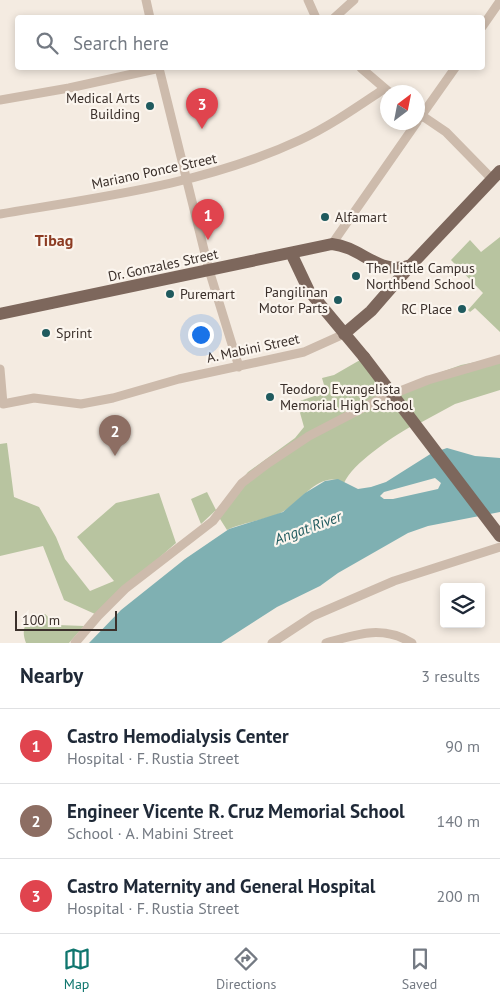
<!DOCTYPE html>
<html lang="en">
<head>
<meta charset="utf-8">
<style>
  body { margin:0; font-family:"PT Sans",sans-serif; background:#f2f2f3; color:#1f2937 }
  .controls { position:absolute; right:15px; bottom:15px; display:grid; overflow:hidden; border-radius:5px; box-shadow:0 2px 8px #0003 }
  .controls button { width:45px; height:45px; display:grid; place-items:center; padding:0; border:0; border-bottom:1px solid #e0e1e3; background:#fff; color:#1f2937; font:25px sans-serif }
  .compass { position:absolute; left:380px; top:85px; width:45px; height:45px; border-radius:50%; background:#fff; box-shadow:0 2px 8px #0003; rotate:32deg }
  .scale { position:absolute; left:15px; bottom:12px; width:102px; box-sizing:border-box; padding-left:5px; border:2px solid #3b302b; border-top:0; font-size:14px; line-height:18px; white-space:nowrap; color:#3b302b; -webkit-text-stroke:4px #fbf5ee; paint-order:stroke }
  .you { position:absolute; left:200px; top:334px; width:18px; height:18px; margin:-12px; border:4px solid #fff; border-radius:50%; background:#1a73e8; box-shadow:0 0 0 8px #1a73e833 }
  .badge { display:grid; place-items:center; width:32px; height:32px; border-radius:50%; background:#0f766e; color:#fff; font-size:16px; font-weight:700 }
  .pin { position:absolute; translate:-50% -41px; filter:drop-shadow(0 1px 2px #0008) }
  .pin::after { content:''; position:absolute; top:26px; width:18px; height:15px; background:inherit; clip-path:polygon(0 0,100% 0,50% 100%) }
  .list { margin:0; padding:0; list-style:none }
  h2 { display:flex; justify-content:space-between; align-items:center; height:65px; margin:0; padding:0 20px; font-size:21px }
  h2 small { font-size:16px; font-weight:400; color:#747a83 }
  .list li { display:grid; grid-template-columns:32px 1fr auto; gap:15px; align-items:center; box-sizing:border-box; height:75px; padding:0 20px; border-top:1px solid #e0e1e3 }
  .list b { display:block; font-size:19px; white-space:nowrap }
  .list p { margin:0; font-size:16px; white-space:nowrap; color:#747a83 }
  .list em { font-size:16px; font-style:normal; color:#747a83 }
  .icon { flex:none; width:28px; height:28px; fill:none; stroke:currentColor; stroke-width:2; stroke-linecap:round; stroke-linejoin:round }
  .map { position:relative; flex:none; width:500px; height:643px; overflow:hidden }
  .search { position:absolute; background:#fff; box-shadow:0 2px 8px #0003; left:15px; right:15px; top:15px; height:55px; display:flex; align-items:center; gap:12px; box-sizing:border-box; padding:0 18px; border-radius:5px; color:#747a83; font-size:19px }
  .sheet { height:290px; background:#fff }
  nav { display:flex; justify-content:space-around; align-items:center; box-sizing:border-box; height:70px; border-top:1px solid #e0e1e3; background:#fff; font-size:14px; color:#747a83 }
  nav a { display:grid; justify-items:center; gap:2px }
  nav .on { color:#0f766e }
  .map>svg:first-child { display:block }
  .green { fill:#b8c4a0 }
  .water { fill:#7fb0b2; fill-rule:evenodd }
  .lines { fill:none; stroke-linecap:round; stroke-linejoin:round }
  .street { stroke:#cdbbac; stroke-width:9 }
  .primary { stroke:#7d675c; stroke-width:12 }
  .primary-bridge { stroke:#7d675c; stroke-width:12 }
  .poi-dot { fill:#1f5a5e; stroke:#fbf5ee; stroke-width:2 }
  .labels { text-anchor:middle; stroke-width:4.5; stroke-linejoin:round; paint-order:stroke }
  .poi-label { font-size:14px; fill:#3b302b; stroke:#fbf5ee; text-anchor:start }
  .street-label { font-size:14px; fill:#3b302b; stroke:#fbf5ee }
  .water-label { font-size:15px; font-style:italic; fill:#1f5a5e; stroke:#fbf5ee }
  .quarter-label { font-size:16px; font-weight:bold; fill:#8c3b22; stroke:#fbf5ee }
</style>
</head>
<body>
<div class="map">
<svg width="500" height="643" viewBox="0 0 500 643">
  <rect width="100%" height="100%" fill="#f4ebe1"/>
  <!-- green -->
  <path class="green" d="M500,237V332L475,308L470,312L468,310L483,293L451,260L470,240L481,252Z
    M500,357V390L455,404L420,423L394,389L461,365Z
    M360,360L410,427C391,438 353,463 344,483C321,469 301,501 284,511C272,519 243,522 227,530L215,511L201,524L191,499L207,492L216,510L248,472L295,438L304,427L297,402L326,392L322,378L334,375Z
    M7,443L14,497L39,507L56,537L65,559L90,591L114,581L77,537L116,503L159,493L176,543L95,614L64,600L43,546L0,556V444Z
    M45,614L57,625L84,626L69,643H26C19,625 29,618 45,614Z"/>
  <!-- water -->
  <path class="water" d="M447,448L475,456L500,458V512L428,526L408,533L338,573L320,586L277,607L221,643H89L121,610L185,559L229,529L283,512L305,493L325,481L338,479L358,489L371,487L386,482L432,453ZM435,478L441,483L438,489L393,499H384L380,496L384,492Z"/>
  <g class="lines">
    <!-- street -->
    <path class="street" d="M146,0L150,18
      M308,0L316,18
      M334,18L354,0
      M482,27L500,1
      M159,68L209,270L239,367
      M361,68L389,92
      M0,100L69,88L160,68
      M418,113L446,132L492,179
      M419,119L455,68
      M0,214C102,197 206,184 300,140C330,126 357,107 384,89
      M332,244L417,122
      M0,369L3,404L34,398L81,404L113,398L179,379L304,352L344,334
      M75,643L98,616L125,589L213,521L242,483L267,464L309,436L380,399L428,380L500,359
      M272,643L313,616L394,581L500,547
      M326,643C357,634 383,625 412,643"/>
    <!-- primary -->
    <path class="primary" d="M291,253L309,291L364,357
      M0,314L332,244C362,247 380,277 411,265
      M344,334L371,311L411,265L500,171"/>
    <!-- primary-bridge -->
    <path class="primary-bridge" d="M364,357L500,536"/>
  </g>
  <!-- markers -->
  <g class="poi-dot">
    <circle cx="150" cy="106" r="5"/>
    <circle cx="325" cy="217" r="5"/>
    <circle cx="356" cy="276" r="5"/>
    <circle cx="170" cy="294" r="5"/>
    <circle cx="338" cy="300" r="5"/>
    <circle cx="462" cy="309" r="5"/>
    <circle cx="46" cy="333" r="5"/>
    <circle cx="270" cy="397" r="5"/>
  </g>
  <g class="labels">
    <!-- poi labels -->
    <g class="poi-label">
      <text x="140" y="103" text-anchor="end">Medical Arts<tspan x="140" dy="16">Building</tspan></text>
      <text x="335" y="222">Alfamart</text>
      <text x="366" y="273">The Little Campus<tspan x="366" dy="16">Northbend School</tspan></text>
      <text x="328" y="297" text-anchor="end">Pangilinan<tspan x="328" dy="16">Motor Parts</tspan></text>
      <text x="180" y="299">Puremart</text>
      <text x="452" y="314" text-anchor="end">RC Place</text>
      <text x="56" y="338">Sprint</text>
      <text x="280" y="394">Teodoro Evangelista<tspan x="280" dy="16">Memorial High School</tspan></text>
    </g>
    <!-- street labels -->
    <g class="street-label">
      <text transform="translate(154 171) rotate(-12)" y="5">Mariano Ponce Street</text>
      <text transform="translate(163 265) rotate(-12)" y="5">Dr. Gonzales Street</text>
      <text transform="translate(253 348) rotate(-12)" y="5">A. Mabini Street</text>
    </g>
    <!-- water labels -->
    <g class="water-label">
      <text transform="translate(308 528) rotate(-20)" y="5">Angat River</text>
    </g>
    <!-- quarter labels -->
    <g class="quarter-label">
      <text x="54" y="246">Tibag</text>
    </g>
  </g>
</svg>
<div class="controls">
<button><svg class="icon" aria-label="layers" viewBox="0 0 24 24"><path d="M12 4l9 5-9 5-9-5zM3 14l9 5 9-5"/></svg></button>
</div>
<svg class="compass" viewBox="-18 -18 36 36"><path d="M0-13l5 13h-10z" fill="#e53935"/><path d="M0 13l5-13h-10z" fill="#747a83"/></svg>
<div class="scale">100 m</div>
<div class="you"></div>
<div class="pin badge" style="left:208px;top:240px;background:#e0444e">1</div>
<div class="pin badge" style="left:115px;top:456px;background:#8d6e63">2</div>
<div class="pin badge" style="left:202px;top:129px;background:#e0444e">3</div>
<div class="search"><svg class="icon" aria-label="search" viewBox="0 0 24 24"><circle cx="10" cy="10" r="6"/><path d="M15 15l6 6"/></svg>Search here</div>
</div>
<section class="sheet">
<h2>Nearby<small>3 results</small></h2>
<ul class="list">
<li><span class="badge" style="background:#e0444e">1</span><div><b>Castro Hemodialysis Center</b><p>Hospital · F. Rustia Street</p></div><em>90 m</em></li>
<li><span class="badge" style="background:#8d6e63">2</span><div><b>Engineer Vicente R. Cruz Memorial School</b><p>School · A. Mabini Street</p></div><em>140 m</em></li>
<li><span class="badge" style="background:#e0444e">3</span><div><b>Castro Maternity and General Hospital</b><p>Hospital · F. Rustia Street</p></div><em>200 m</em></li>
</ul>
</section>
<nav>
<a class="on"><svg class="icon" aria-label="map" viewBox="0 0 24 24"><path d="M3 6l6-2 6 2 6-2v14l-6 2-6-2-6 2zM9 4v14M15 6v14"/></svg>Map</a>
<a><svg class="icon" aria-label="directions" viewBox="0 0 24 24"><path d="M12 3l9 9-9 9-9-9zM9 14v-3h6M13 9l2 2-2 2"/></svg>Directions</a>
<a><svg class="icon" aria-label="saved" viewBox="0 0 24 24"><path d="M7 4h10v16l-5-4-5 4z"/></svg>Saved</a>
</nav>
</body>
</html>
